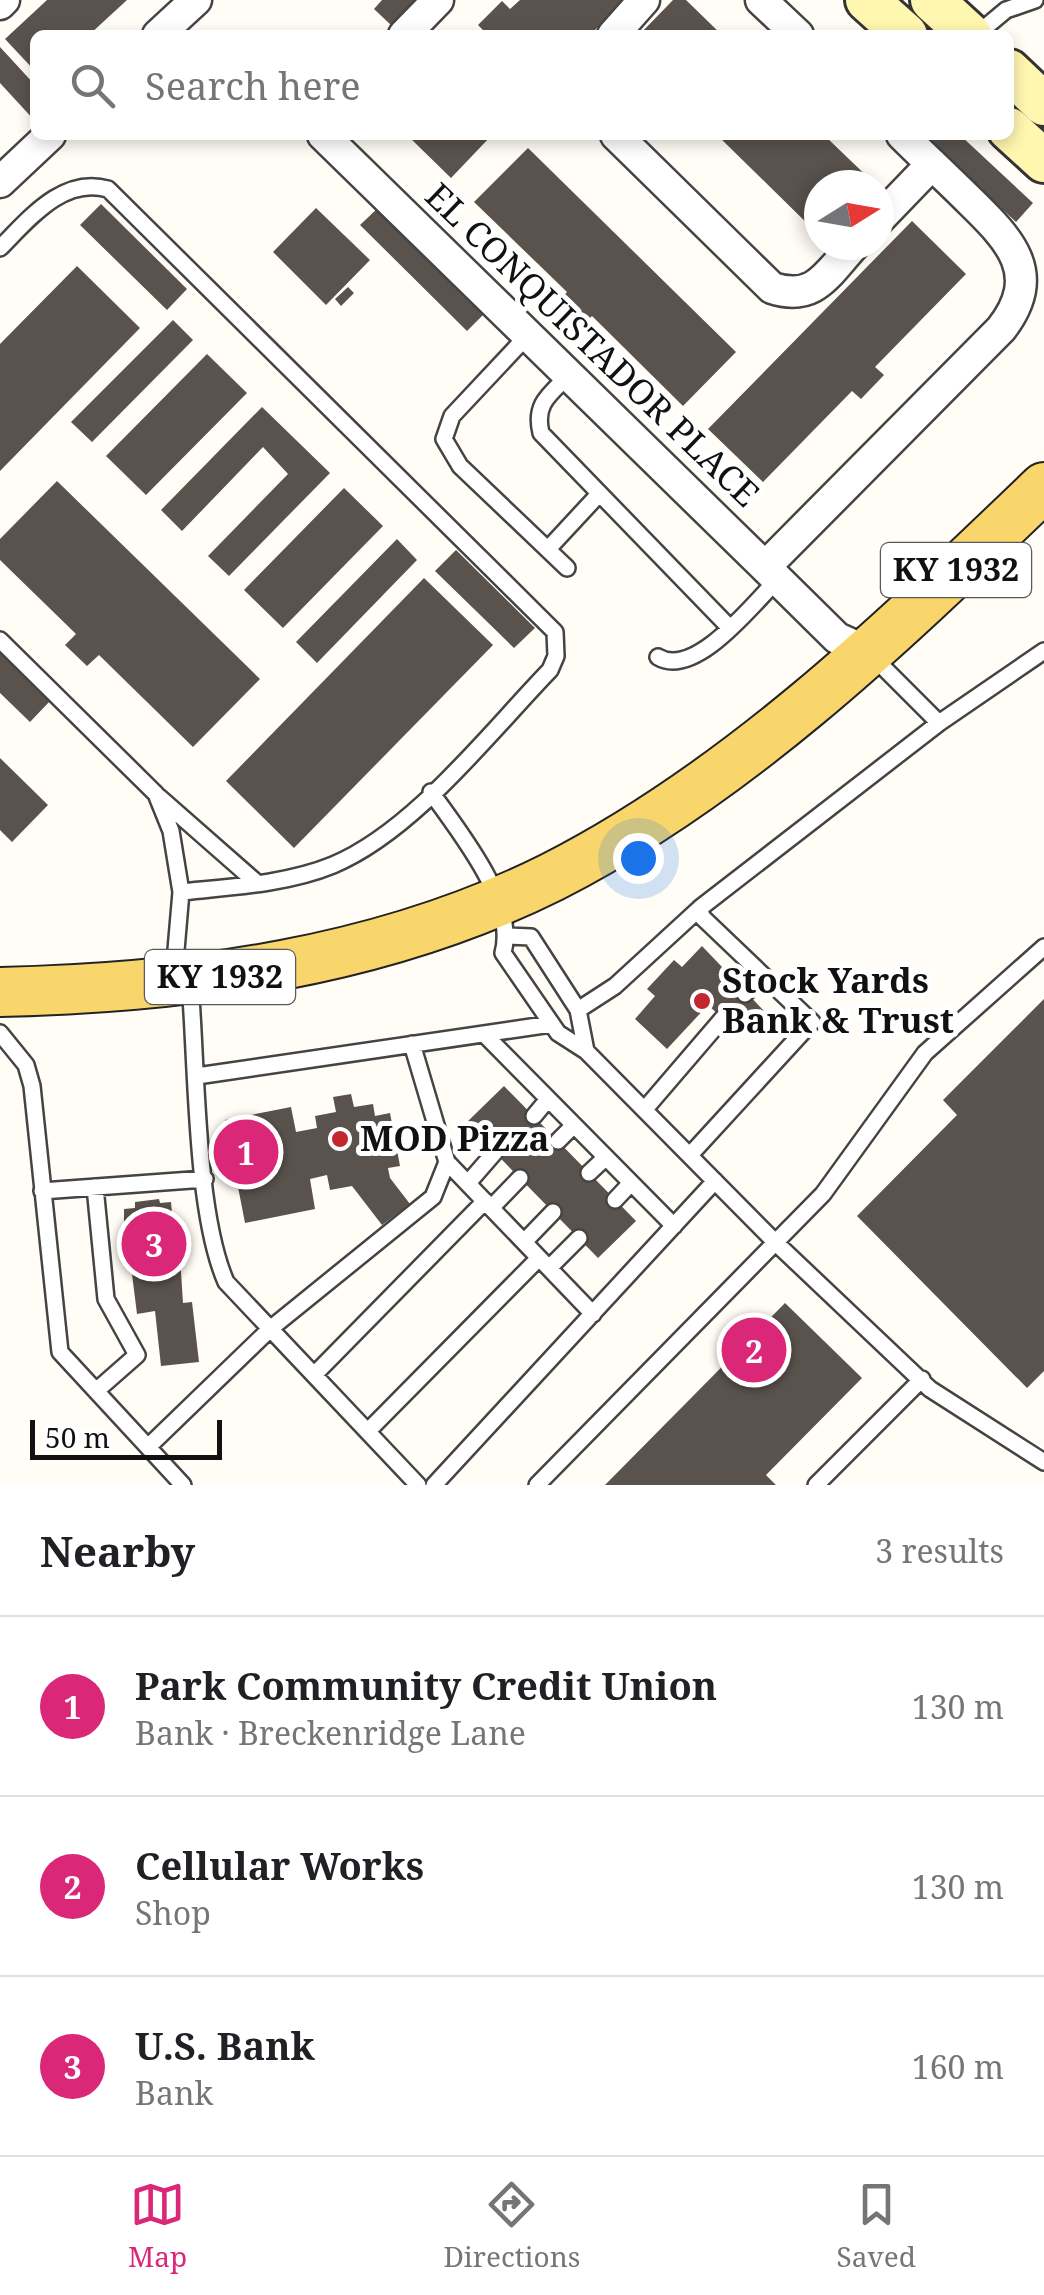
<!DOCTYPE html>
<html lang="en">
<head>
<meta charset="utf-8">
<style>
  body { margin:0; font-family:"Noto Serif",serif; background:#f2f2f2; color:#202124 }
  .compass { position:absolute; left:804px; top:170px; width:90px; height:90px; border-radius:50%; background:#fff; box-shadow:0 5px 15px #0003; rotate:79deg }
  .scale { position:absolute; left:30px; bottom:25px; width:192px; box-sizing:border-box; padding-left:10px; border:5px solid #111; border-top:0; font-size:28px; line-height:35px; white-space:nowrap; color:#111; -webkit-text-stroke:8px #fff; paint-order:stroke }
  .you { position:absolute; left:638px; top:858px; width:35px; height:35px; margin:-25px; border:8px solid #fff; border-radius:50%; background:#1a73e8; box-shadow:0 0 0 15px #1a73e833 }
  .badge { display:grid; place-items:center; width:65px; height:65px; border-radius:50%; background:#db2777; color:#fff; font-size:32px; font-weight:700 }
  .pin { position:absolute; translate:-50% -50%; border:5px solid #fff; box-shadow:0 2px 10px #0006 }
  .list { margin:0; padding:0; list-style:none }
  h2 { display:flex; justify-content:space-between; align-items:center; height:130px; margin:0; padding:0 40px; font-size:42px }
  h2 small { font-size:32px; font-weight:400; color:#757577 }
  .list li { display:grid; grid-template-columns:65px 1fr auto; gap:30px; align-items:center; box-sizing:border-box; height:180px; padding:0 40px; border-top:2px solid #e0e0e0 }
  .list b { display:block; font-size:38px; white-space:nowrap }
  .list p { margin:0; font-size:32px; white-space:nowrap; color:#757577 }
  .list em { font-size:32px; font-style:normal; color:#757577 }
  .icon { flex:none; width:55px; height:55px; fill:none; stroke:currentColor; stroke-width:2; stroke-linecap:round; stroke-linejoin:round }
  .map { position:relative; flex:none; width:1044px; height:1485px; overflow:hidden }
  .search { position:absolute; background:#fff; box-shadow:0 5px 15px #0003; left:30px; right:30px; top:30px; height:110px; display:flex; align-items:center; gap:25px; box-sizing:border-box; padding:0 35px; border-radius:15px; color:#757577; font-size:38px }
  .sheet { height:670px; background:#fff }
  nav { display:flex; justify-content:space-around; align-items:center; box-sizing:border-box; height:140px; border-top:2px solid #e0e0e0; background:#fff; font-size:28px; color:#757577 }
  nav a { display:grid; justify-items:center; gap:5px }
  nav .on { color:#db2777 }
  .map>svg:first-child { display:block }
  .building { fill:#5a524d }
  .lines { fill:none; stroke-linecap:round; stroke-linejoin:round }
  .service-casing { stroke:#444; stroke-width:20 }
  .minor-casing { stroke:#444; stroke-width:35 }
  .secondary-casing { stroke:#333; stroke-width:48 }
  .primary-casing { stroke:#222; stroke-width:52 }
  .service { stroke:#fff; stroke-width:15 }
  .minor { stroke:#fff; stroke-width:30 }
  .secondary { stroke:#fff6b0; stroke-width:42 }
  .primary { stroke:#f9d66b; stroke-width:48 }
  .poi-dot { fill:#c4262e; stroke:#fff; stroke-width:4 }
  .labels { text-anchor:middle; stroke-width:10; stroke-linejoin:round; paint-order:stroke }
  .shield { fill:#fff; stroke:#585858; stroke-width:2.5 }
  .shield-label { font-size:32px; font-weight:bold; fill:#111 }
  .street-label { font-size:35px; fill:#111; stroke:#fff }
  .poi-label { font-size:35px; font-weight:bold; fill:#111; stroke:#fff; text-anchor:start }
</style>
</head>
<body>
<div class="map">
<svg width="1044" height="1485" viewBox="0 0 1044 1485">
  <rect width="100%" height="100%" fill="#fffdf5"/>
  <!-- building -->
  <path class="building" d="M47,0H127L89,35H35V71L5,39Z
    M382,0H418L392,26L374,9Z
    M520,0H625L590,35H488L478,25L502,1L510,9Z
    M673,0H686L722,35H639Z
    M0,47L35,85V121L0,83Z
    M407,135H492L451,178Z
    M717,135H824L876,185H819V235Z
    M923,135H960L1033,203L1016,222Z
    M528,148L736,352L683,406L592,316L584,324L560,300L567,292L474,202Z
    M101,204L187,289L167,310L80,225Z
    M379,207L485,313L467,331L360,225Z
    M316,208L370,260L326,305L273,252Z
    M912,221L966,274L875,367L884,375L861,399L852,391L763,482L708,429Z
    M77,266L140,328L0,471V344Z
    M348,287L354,293L341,306L335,299Z
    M173,320L193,340L92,442L71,422Z
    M207,354L247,393L146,495L106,456Z
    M262,407L330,473L229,576L208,556L288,474L263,447L182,531L161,510Z
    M57,481L260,679L193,747L99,655L87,666L65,645L76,634L0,560V539Z
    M344,488L383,526L283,628L244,590Z
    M397,539L417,560L317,663L296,642Z
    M456,550L535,628L514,648L435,571Z
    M424,578L493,645L294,848L226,781Z
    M0,652L50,701L30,722L0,693Z
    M0,758L48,805L12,842L0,830Z
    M702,946L765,1012L742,1036L708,1005L667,1049L635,1019L655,996L647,989L674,960L682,967Z
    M1044,999V1371L1027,1388L857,1216L957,1115L943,1100Z
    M504,1086L636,1221L598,1258L466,1123Z
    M351,1094L354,1107L373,1104L375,1116L390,1113L400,1166L388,1168L390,1178L410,1204L382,1225L352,1186L330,1190L327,1175L310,1179L315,1209L245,1223L225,1120L291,1107L296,1132L317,1128L315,1116L336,1112L333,1097Z
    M159,1199L160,1203L171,1202L173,1225H178L183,1303L192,1302L199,1362L161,1366L155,1311L137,1314L131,1266L124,1267V1209L135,1208V1202Z
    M785,1303L862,1378L766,1475L776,1485H605Z"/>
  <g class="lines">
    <defs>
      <path id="service" d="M976,35L1006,10L1035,0
        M0,248C29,219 63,176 108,189L555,632L556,656L550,670C489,733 414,831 333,865C287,884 230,887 181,892
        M528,335L452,416L444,439L460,466L567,568
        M569,375C549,395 534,404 541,433L729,627
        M548,549L599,494
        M0,640L156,794L171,831L181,892L174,973
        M871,655L939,723
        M658,657C695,679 753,604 778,579
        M431,792C459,832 517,902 503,953L558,1033L586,1051L776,1243L930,1389L1044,1462
        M159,797L257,883
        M508,936L531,937L578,1010L586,1051
        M190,984C197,1066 195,1211 226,1282L418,1485
        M745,994L762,974
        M578,1010L615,986L700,908
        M0,1033L26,1065L32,1086L60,1352L183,1485
        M484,1034L674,1226
        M412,1044L447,1162L593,1314
        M197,1076L551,1024
        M645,1109L723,1018
        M534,1116L548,1099
        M558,1141L574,1125
        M690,1155L812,1022L702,917L700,908L939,723L1044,651
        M589,1173L605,1158
        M468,1183L495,1152
        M95,1187L106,1299L137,1355L96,1391
        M42,1191L205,1179
        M615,1200L631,1183
        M491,1208L520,1178
        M524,1242L553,1212
        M549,1268L579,1238
        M314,1375L485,1201
        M368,1431L539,1258
        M148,1447L270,1329L433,1197L447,1162
        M434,1485L715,1181
        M537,1485L823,1194L925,1053L1044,947
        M816,1485L922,1379"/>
      <path id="minor" d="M761,0L798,35
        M0,4L4,0
        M158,35L196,0
        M404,35L438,0
        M613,35L644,0
        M323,135L765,567L1001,329C1044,274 1010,240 969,200C947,178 924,157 902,135
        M616,135L772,288C815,302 827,274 854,245
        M0,182L50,135
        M879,219L932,164
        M765,567L837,638L866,651"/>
      <path id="secondary" d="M867,0L906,35
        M932,0L970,35
        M1009,71L1044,104
        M1009,129L1044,161"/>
      <path id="primary" d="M0,992C189,988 382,962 552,877C739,782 894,631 1044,487"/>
    </defs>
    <!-- service casing -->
    <use href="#service" class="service-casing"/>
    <!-- minor casing -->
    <use href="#minor" class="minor-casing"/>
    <!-- secondary casing -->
    <use href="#secondary" class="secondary-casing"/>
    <!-- primary casing -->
    <use href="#primary" class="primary-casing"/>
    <!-- service -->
    <use href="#service" class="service"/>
    <!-- minor -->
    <use href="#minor" class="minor"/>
    <!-- secondary -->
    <use href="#secondary" class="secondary"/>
    <!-- primary -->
    <use href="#primary" class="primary"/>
  </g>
  <!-- markers -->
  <g class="poi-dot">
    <circle cx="702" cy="1001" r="10"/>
    <circle cx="340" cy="1139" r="10"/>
  </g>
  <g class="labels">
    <!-- shield labels -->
    <g class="shield">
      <rect x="881" y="543" width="150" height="54" rx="8"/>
      <rect x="145" y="950" width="150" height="54" rx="8"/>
    </g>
    <g class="shield-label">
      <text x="956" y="581">KY 1932</text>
      <text x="220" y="988">KY 1932</text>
    </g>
    <!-- street labels -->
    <g class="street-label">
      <text transform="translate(592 345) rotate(44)" y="12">EL CONQUISTADOR PLACE</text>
    </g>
    <!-- poi labels -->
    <g class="poi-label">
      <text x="722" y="993">Stock Yards<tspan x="722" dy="40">Bank &amp; Trust</tspan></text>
      <text x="360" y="1151">MOD Pizza</text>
    </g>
  </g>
</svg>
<svg class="compass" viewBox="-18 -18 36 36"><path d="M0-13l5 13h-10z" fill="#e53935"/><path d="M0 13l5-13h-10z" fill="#757577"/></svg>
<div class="scale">50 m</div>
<div class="you"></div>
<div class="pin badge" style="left:246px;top:1152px">1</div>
<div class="pin badge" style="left:754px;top:1350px">2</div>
<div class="pin badge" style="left:154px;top:1244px">3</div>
<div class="search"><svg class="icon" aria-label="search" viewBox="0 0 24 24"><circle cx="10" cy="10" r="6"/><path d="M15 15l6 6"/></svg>Search here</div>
</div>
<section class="sheet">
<h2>Nearby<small>3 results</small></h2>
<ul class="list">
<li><span class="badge">1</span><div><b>Park Community Credit Union</b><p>Bank · Breckenridge Lane</p></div><em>130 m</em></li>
<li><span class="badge">2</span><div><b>Cellular Works</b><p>Shop</p></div><em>130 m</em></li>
<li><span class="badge">3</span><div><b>U.S. Bank</b><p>Bank</p></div><em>160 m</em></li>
</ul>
</section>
<nav>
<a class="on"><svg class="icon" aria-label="map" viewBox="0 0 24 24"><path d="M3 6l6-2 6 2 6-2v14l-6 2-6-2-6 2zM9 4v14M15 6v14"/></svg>Map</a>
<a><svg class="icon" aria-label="directions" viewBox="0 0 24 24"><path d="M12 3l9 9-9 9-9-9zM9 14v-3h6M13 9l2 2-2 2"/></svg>Directions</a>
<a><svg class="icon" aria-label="saved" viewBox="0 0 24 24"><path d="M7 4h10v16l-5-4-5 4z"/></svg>Saved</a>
</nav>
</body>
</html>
